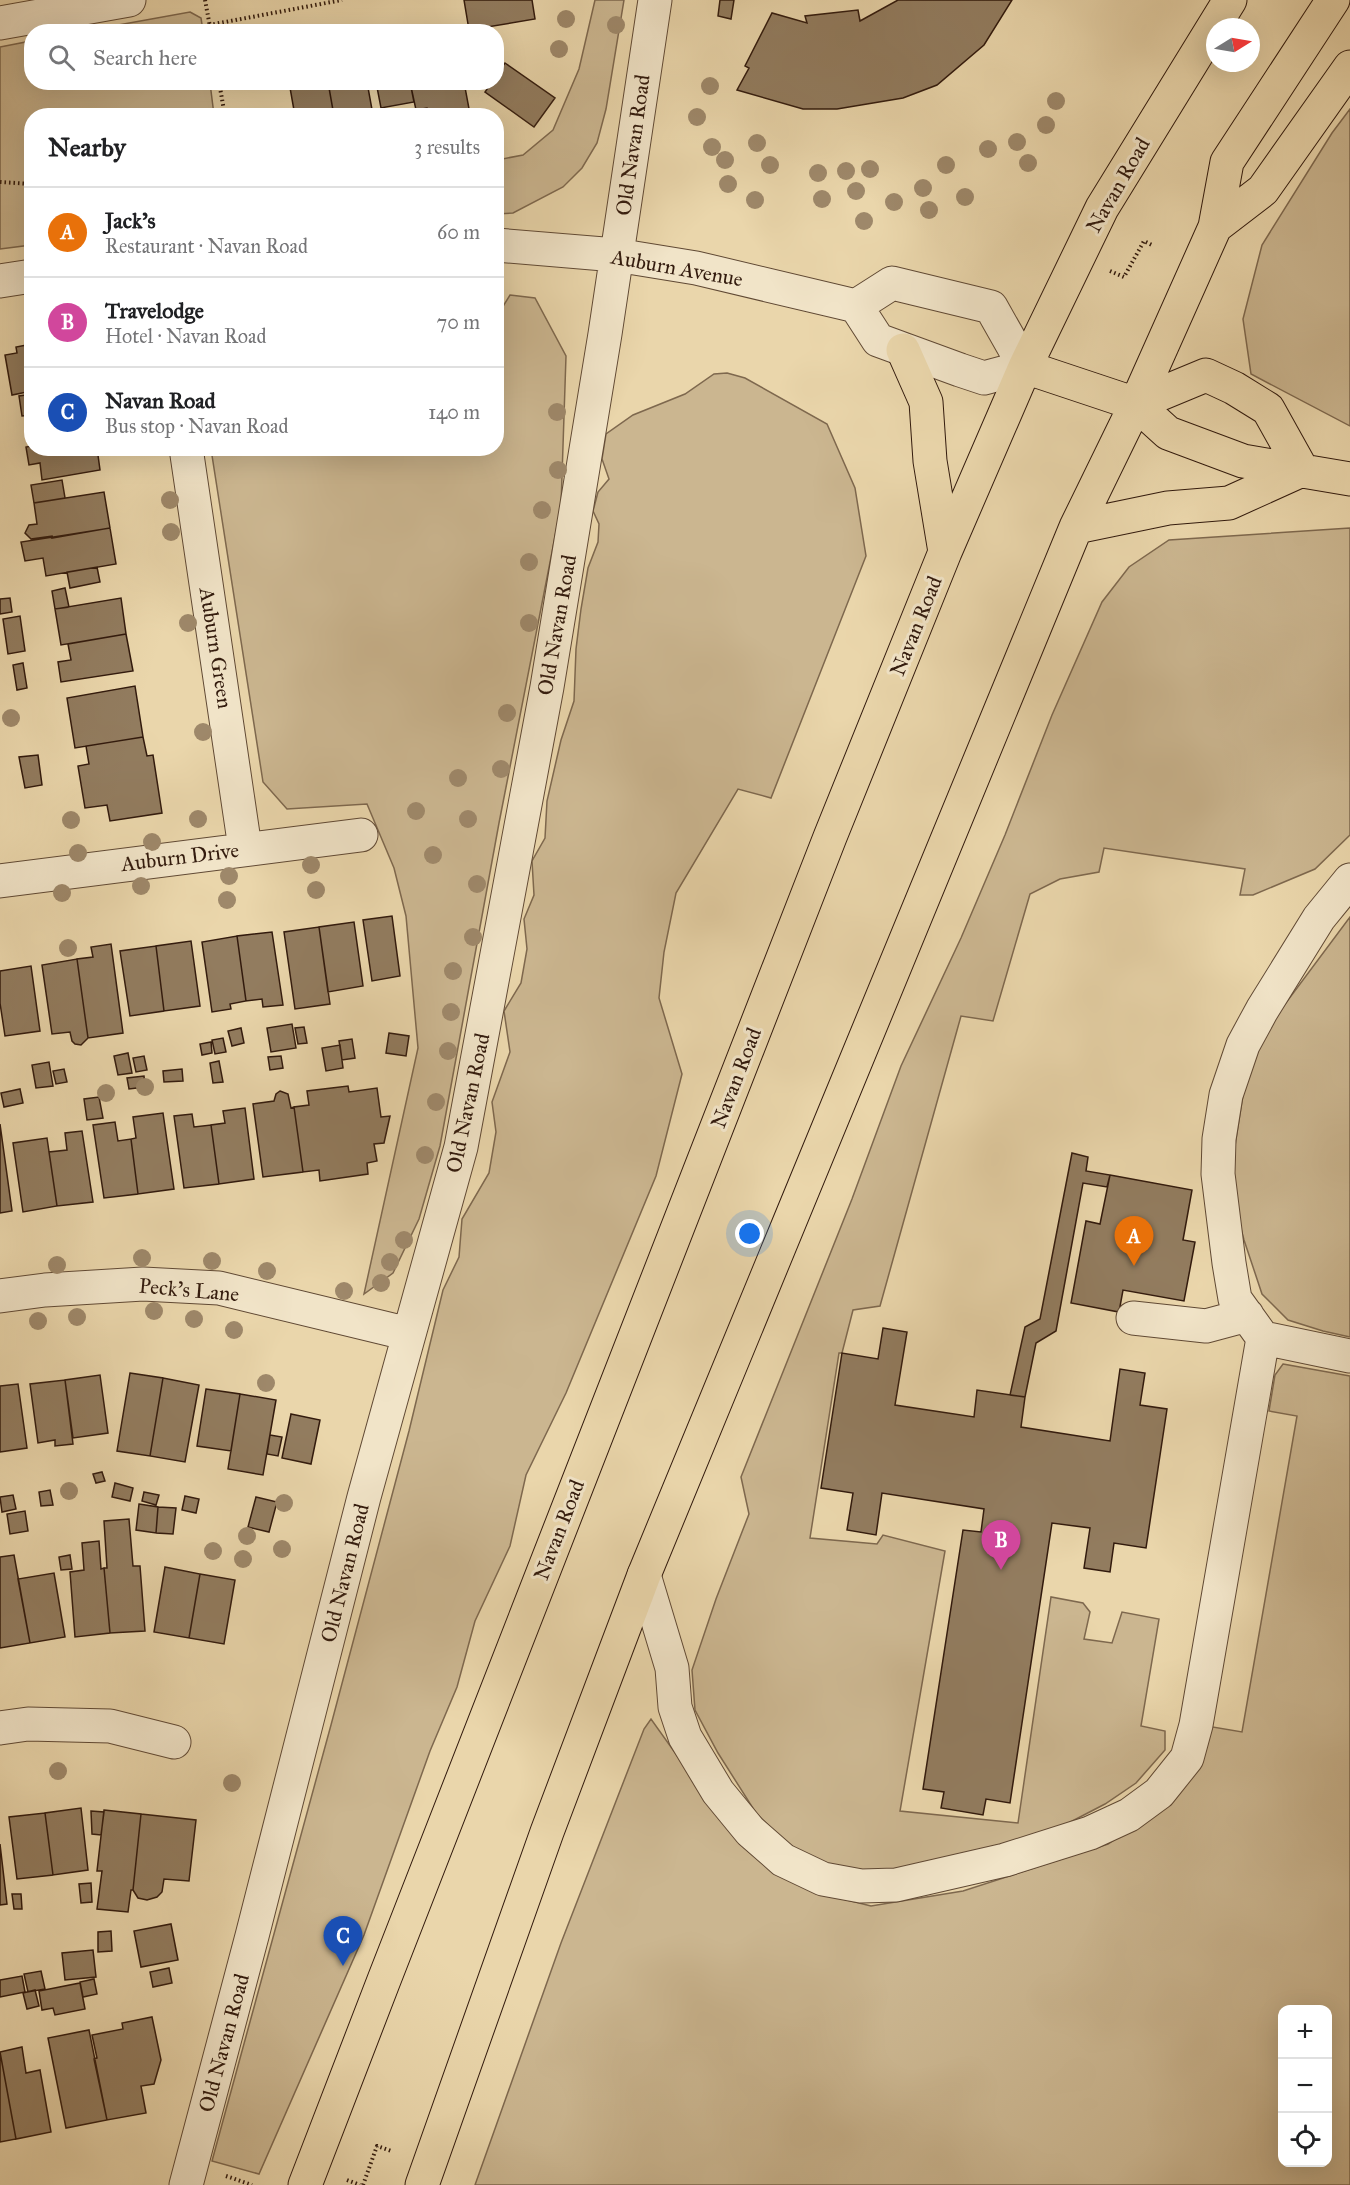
<!DOCTYPE html>
<html lang="en">
<head>
<meta charset="utf-8">
<style>
  body { margin:0; font-family:"IM FELL Great Primer",serif; background:#f2f2f2; color:#202124 }
  .controls { position:absolute; right:18px; bottom:18px; display:grid; overflow:hidden; border-radius:12px; box-shadow:0 6px 24px #0002 }
  .controls button { width:54px; height:54px; display:grid; place-items:center; padding:0; border:0; border-bottom:2px solid #e0e0e0; background:#fff; color:#202124; font:30px sans-serif }
  .compass { position:absolute; left:1206px; top:18px; width:54px; height:54px; border-radius:50%; background:#fff; box-shadow:0 6px 24px #0002; rotate:79deg }
  .you { position:absolute; left:750px; top:1234px; width:21px; height:21px; margin:-15px; border:4px solid #fff; border-radius:50%; background:#1a73e8; box-shadow:0 0 0 9px #1a73e833 }
  .badge { display:grid; place-items:center; width:39px; height:39px; border-radius:50%; background:#8f2418; color:#fff; font-size:20px; font-weight:700 }
  .pin { position:absolute; translate:-50% -50px; filter:drop-shadow(0 2px 3px #0008) }
  .pin::after { content:''; position:absolute; top:32px; width:21px; height:18px; background:inherit; clip-path:polygon(0 0,100% 0,50% 100%) }
  .list { margin:0; padding:0; list-style:none }
  h2 { display:flex; justify-content:space-between; align-items:center; height:78px; margin:0; padding:0 24px; font-size:26px }
  h2 small { font-size:20px; font-weight:400; color:#757577 }
  .list li { display:grid; grid-template-columns:39px 1fr auto; gap:18px; align-items:center; box-sizing:border-box; height:90px; padding:0 24px; border-top:2px solid #e0e0e0 }
  .list b { display:block; font-size:22px; white-space:nowrap }
  .list p { margin:0; font-size:20px; white-space:nowrap; color:#757577 }
  .list em { font-size:20px; font-style:normal; color:#757577 }
  .icon { flex:none; width:33px; height:33px; fill:none; stroke:currentColor; stroke-width:2; stroke-linecap:round; stroke-linejoin:round }
  .map { position:relative; flex:none; width:1350px; height:2185px; overflow:hidden }
  .search { position:absolute; background:#fff; box-shadow:0 6px 24px #0002; left:24px; top:24px; width:480px; height:66px; display:flex; align-items:center; gap:15px; box-sizing:border-box; padding:0 21px; border-radius:24px; color:#757577; font-size:22px }
  .panel { position:absolute; background:#fff; box-shadow:0 6px 24px #0002; left:24px; top:108px; width:480px; height:348px; border-radius:24px }
  .map>svg:first-child { display:block }
  .green { fill:#cbb690; stroke:#7e684e; stroke-width:1.5; fill-rule:evenodd }
  .building { fill:#927c5f; stroke:#321a0d; stroke-width:1.5 }
  .lines { fill:none; stroke-linecap:round; stroke-linejoin:round }
  .minor-casing { stroke:#604934; stroke-width:35 }
  .major-casing { stroke:#321a0d; stroke-width:35 }
  .path { stroke:#321a0d; stroke-width:4; stroke-dasharray:1.5 3; stroke-linecap:butt }
  .minor { stroke:#f1e4c8; stroke-width:33 }
  .major { stroke:#ead6ab; stroke-width:33 }
  .tree { fill:#9e886a }
  .labels { text-anchor:middle; stroke-width:6; stroke-linejoin:round; paint-order:stroke }
  .street-label { font-size:21px; fill:#321a0d; stroke:#f1e4c8 }
</style>
</head>
<body>
<div class="map">
<svg width="1350" height="2185" viewBox="0 0 1350 2185">
  <rect width="100%" height="100%" fill="#ead6ab"/>
  <filter id="stains"><feTurbulence type="fractalNoise" baseFrequency=".00333" numOctaves="4"/><feColorMatrix values="0 0 0 0 .2 0 0 0 0 .09 0 0 0 0 .02 0 0 0 .5 -.17"/></filter>
  <radialGradient id="worn" r=".72"><stop offset=".6" stop-color="#630" stop-opacity="0"/><stop offset="1" stop-color="#630" stop-opacity=".3"/></radialGradient>
  <!-- green -->
  <path class="green" d="M595,0H624L606,109L597,143L582,168L563,187L513,213L497,214V160L523,155L553,130L579,69Z
    M190,12L201,18L203,31H85Z
    M31,41L32,82L210,83L214,115L32,116L31,245L0,249V47Z
    M1350,109V426L1251,374L1243,319L1262,245L1332,133Z
    M510,295L535,298L566,356L561,506L499,823L440,1146L419,1219L393,1273L364,1294L418,1048L406,916L394,868L367,804L287,809L263,782L211,449L496,448L497,316Z
    M727,373L745,378L827,424L855,488L866,556L771,798L738,789L676,893L664,952L659,998L682,1074L656,1176L566,1393L526,1475L510,1546L475,1621L457,1687L430,1751L364,1935L259,2174L212,2161L331,1725L409,1431L443,1290L459,1257L462,1219L489,1173L496,1132L492,1102L510,1052L504,1011L521,983L527,949L524,919L534,895L532,861L545,838L547,801L561,740L574,701L576,649L581,609L588,568L598,542L599,524L593,511L598,492L609,479L602,459L606,434L633,415L685,394L714,374Z
    M1350,528V835L1315,869L1253,895H1240L1245,869L1104,848L1099,872L1060,879L1030,894L993,1021L961,1016L880,1306L853,1310L842,1353H839L810,1538L877,1544L883,1535L945,1551L900,1811L1018,1823L1051,1597L1083,1603L1090,1612L1084,1639L1112,1643L1122,1612L1159,1619L1141,1726L1165,1731V1750L1136,1783L1105,1804L1055,1830L921,1865L886,1870H841L796,1853L756,1813L718,1753L695,1710L692,1670L716,1599L749,1514L741,1477L852,1199L901,1066L961,938L1005,835L1052,715L1102,602L1129,567L1169,540Z
    M1350,917V1337L1323,1331L1288,1320L1262,1294L1244,1240L1229,1184L1250,1051Z
    M1283,1364L1350,1376V2185H475L561,1943L644,1729L651,1719L718,1813L811,1891L871,1906L963,1891L1108,1844L1173,1800L1207,1726L1242,1732L1297,1416L1269,1411L1275,1375ZM1282,2010H1328V2162H1282Z"/>
  <!-- building -->
  <path class="building" d="M464,0H532L535,19L469,30Z
    M720,0H734L731,19L718,16Z
    M898,0H1012L984,45L937,85L903,98L837,109H803L737,90L749,68L745,66L772,13L807,23L805,16L858,10L860,21Z
    M505,63L555,98L534,127L485,92L492,82H496V75Z
    M289,82H328L334,116H295Z
    M328,82H367L373,115L334,116Z
    M376,82H410L414,102L381,108Z
    M410,82H464L470,114L429,116L427,108L416,110Z
    M32,344V391L12,395L5,355L17,353L16,347Z
    M32,394V415L22,416L19,396Z
    M32,446V448H97L100,470L42,480L40,463L29,465L26,447Z
    M62,480L65,498L34,503L31,485Z
    M104,492L110,528L52,538V536L31,539L25,533L29,525L37,524L34,503Z
    M110,528L116,564L46,576L43,558L25,561L21,542Z
    M97,567L100,582L70,588L67,572Z
    M65,588L69,607L55,609L52,591Z
    M10,598L12,612L0,614V599Z
    M121,598L126,634L61,645L55,609Z
    M20,616L25,651L8,654L3,619Z
    M126,634L133,671L61,682L58,662L71,660L68,644Z
    M23,663L27,688L17,690L13,665Z
    M135,686L143,737L75,748L67,698Z
    M143,737L147,756L153,755L162,813L110,821L107,805L85,808L78,766L89,764L86,746Z
    M38,755L42,785L25,788L19,757Z
    M392,916L400,976L372,981L363,920Z
    M354,922L363,986L328,992L319,927Z
    M319,927L330,1004L295,1009L284,932Z
    M272,932L283,1005L263,1007L262,999L246,1001L237,936Z
    M237,936L246,1001L230,1004L231,1009L212,1012L202,942Z
    M191,941L200,1006L164,1011L156,946Z
    M111,944L123,1033L88,1038L77,959L93,957L91,947Z
    M156,946L164,1011L130,1016L120,951Z
    M77,959L88,1038L81,1045L75,1044L72,1041L70,1032L52,1034L42,965Z
    M31,966L40,1031L5,1036L0,1003V971Z
    M292,1024L296,1048L271,1052L267,1028Z
    M304,1027L307,1043L298,1044L295,1028Z
    M241,1028L244,1043L232,1046L228,1031Z
    M389,1033L409,1036L406,1056L386,1053Z
    M223,1038L226,1052L215,1054L212,1040Z
    M352,1039L355,1058L342,1060L339,1041Z
    M211,1042L212,1053L202,1055L200,1044Z
    M340,1045L343,1068L326,1071L322,1048Z
    M128,1053L132,1073L118,1075L114,1056Z
    M144,1056L147,1070L136,1072L133,1058Z
    M281,1056L283,1068L270,1070L268,1057Z
    M219,1061L223,1082L213,1083L210,1063Z
    M49,1062L53,1086L36,1088L32,1065Z
    M64,1069L67,1082L56,1084L53,1071Z
    M182,1069L183,1081L164,1082L163,1071Z
    M144,1076L145,1087L129,1089L127,1078Z
    M348,1086L349,1092L377,1088L381,1117L390,1116L384,1143L374,1144L377,1161L367,1163L368,1174L320,1181L319,1170L303,1172L294,1107L309,1105L307,1091Z
    M20,1089L23,1103L4,1107L1,1093Z
    M280,1091L288,1094L291,1108L294,1107L303,1172L263,1177L253,1104L274,1101L276,1094Z
    M99,1097L103,1118L87,1120L84,1099Z
    M245,1108L254,1179L219,1184L211,1125L225,1123L223,1111Z
    M163,1113L174,1189L138,1194L131,1139L136,1138L133,1117Z
    M192,1114L194,1127L211,1125L219,1184L184,1188L174,1116Z
    M115,1122L118,1141L131,1139L138,1194L104,1198L93,1125Z
    M0,1124L12,1211L0,1213Z
    M82,1131L93,1202L57,1206L49,1152L67,1150L65,1133Z
    M47,1138L57,1206L23,1212L13,1143Z
    M1072,1153L1088,1157L1086,1171L1110,1175L1107,1187L1083,1183L1056,1331L1036,1343L1025,1397L1010,1395L1025,1327L1040,1319Z
    M1110,1175L1192,1190L1183,1240L1195,1242L1184,1301L1123,1290L1119,1312L1071,1303L1086,1221L1100,1224Z
    M883,1328L907,1332L895,1405L974,1417L977,1390L1025,1397L1021,1427L1110,1441L1120,1369L1145,1373L1140,1405L1167,1409L1146,1548L1114,1543L1110,1572L1084,1568L1090,1528L1052,1523L1010,1803L986,1799L983,1815L941,1808L944,1792L923,1789L963,1530L981,1532L984,1509L882,1493L876,1535L847,1530L853,1493L821,1488L842,1353L878,1359Z
    M130,1373L163,1378L150,1456L117,1451Z
    M100,1375L108,1433L73,1438L65,1380Z
    M163,1378L199,1385L185,1462L150,1456Z
    M65,1380L73,1444L55,1446V1440L38,1443L30,1384Z
    M18,1384L27,1448L0,1452V1386Z
    M206,1389L240,1394L231,1451L197,1446Z
    M240,1394L276,1400L263,1475L228,1469Z
    M291,1414L320,1420L311,1464L282,1458Z
    M270,1435L282,1437L278,1456L267,1454Z
    M102,1472L105,1481L96,1483L93,1474Z
    M115,1483L133,1488L130,1501L112,1497Z
    M50,1490L53,1505L41,1506L39,1492Z
    M144,1492L159,1495L156,1505L142,1501Z
    M13,1495L16,1509L2,1512L0,1497Z
    M185,1496L199,1499L196,1513L182,1510Z
    M256,1497L277,1502L269,1532L248,1527Z
    M139,1504L158,1507L156,1533L136,1530Z
    M158,1507L176,1508L173,1534L156,1533Z
    M25,1511L28,1531L10,1534L7,1514Z
    M129,1519L133,1566H140L145,1631L110,1633L104,1568H107L104,1521Z
    M99,1541L101,1569L104,1568L110,1633L75,1637L70,1572L84,1570L82,1543Z
    M14,1555L30,1643L0,1648V1557Z
    M70,1555L72,1569L61,1570L59,1557Z
    M165,1567L200,1574L189,1638L154,1632Z
    M54,1573L65,1637L30,1643L18,1579Z
    M200,1574L235,1580L224,1644L189,1638Z
    M81,1808L88,1870L53,1875L45,1813Z
    M104,1810L141,1814L133,1890H131L128,1912L97,1909L102,1871H97Z
    M91,1811L104,1812L101,1835L92,1834Z
    M45,1813L53,1875L17,1879L9,1817Z
    M141,1814L196,1820L189,1881L164,1879L162,1892L157,1897L147,1900L138,1898L133,1890Z
    M0,1844L7,1904L0,1905Z
    M91,1883L92,1902L81,1903L79,1884Z
    M12,1894H21L22,1909H14Z
    M171,1924L178,1960L141,1967L134,1931Z
    M111,1931L112,1951L98,1952V1932Z
    M93,1950L96,1977L65,1980L62,1953Z
    M169,1968L172,1983L153,1987L150,1972Z
    M41,1971L45,1989L28,1992L24,1974Z
    M22,1976L25,1992L0,1997V1980Z
    M94,1979L97,1994L83,1997L80,1982Z
    M80,1983L85,2009L55,2015L53,2008L42,2010L39,1991Z
    M35,1990L39,2006L27,2009L23,1993Z
    M152,2017L161,2060L154,2084L141,2086L146,2113L107,2120L94,2059L97,2058L92,2035L123,2029L122,2023Z
    M89,2030L107,2120L66,2128L48,2038Z
    M22,2047L26,2073L40,2070L51,2132L16,2139L0,2052Z
    M0,2052L16,2139L0,2142Z"/>
  <g class="lines">
    <defs>
      <path id="minor" d="M0,23L129,0
        M496,245L616,255L696,268L856,306L878,340L960,370L984,378L1025,367L991,307L892,283L856,306
        M0,281L32,276
        M186,448L245,848
        M1350,880L1319,918L1262,1010L1243,1045L1226,1095L1219,1139L1218,1174L1229,1263L1235,1299L1263,1338L1350,1356
        M0,881L361,835
        M0,1296L45,1290L143,1284L219,1288L409,1334
        M1133,1318L1206,1326L1247,1315
        M644,1575L672,1668L675,1707L685,1737L718,1792L750,1831L783,1860L823,1879L861,1886L896,1885L1005,1860L1090,1833L1129,1815L1159,1793L1187,1758L1196,1725L1263,1338
        M0,1728L28,1724L110,1726L174,1742
        M186,2185L252,1936L364,1497L461,1147L547,687L605,334L655,0"/>
      <path id="major" d="M1215,227L1263,190L1350,67
        M903,350L926,402L930,461L945,552
        M1025,367L1136,404L1168,433L1243,461L1350,479
        M1136,404L1206,375L1234,388L1268,409L1302,470
        M1076,527L1168,508L1229,503L1302,470
        M305,2185L384,1980L830,837L945,552L1025,367L1102,208L1230,0
        M422,2185L547,1832L644,1575L1076,527L1136,404L1215,227L1227,162L1333,0"/>
    </defs>
    <!-- minor casing -->
    <use href="#minor" class="minor-casing"/>
    <!-- major casing -->
    <use href="#major" class="major-casing"/>
    <!-- path -->
    <path class="path" d="M205,0L211,32
      M209,25L342,0
      M219,82L225,116
      M0,182L32,184
      M1110,271L1124,277L1144,241L1152,245
      M226,2176L252,2185
      M347,2180L360,2185
      M363,2185L377,2146L391,2151"/>
    <!-- minor -->
    <use href="#minor" class="minor"/>
    <!-- major -->
    <use href="#major" class="major"/>
  </g>
  <!-- trees -->
  <g class="tree">
    <circle cx="566" cy="19" r="9"/>
    <circle cx="616" cy="25" r="9"/>
    <circle cx="559" cy="49" r="9"/>
    <circle cx="710" cy="86" r="9"/>
    <circle cx="1056" cy="101" r="9"/>
    <circle cx="697" cy="117" r="9"/>
    <circle cx="1046" cy="125" r="9"/>
    <circle cx="1017" cy="142" r="9"/>
    <circle cx="757" cy="143" r="9"/>
    <circle cx="712" cy="147" r="9"/>
    <circle cx="988" cy="149" r="9"/>
    <circle cx="725" cy="160" r="9"/>
    <circle cx="1028" cy="163" r="9"/>
    <circle cx="770" cy="165" r="9"/>
    <circle cx="946" cy="165" r="9"/>
    <circle cx="870" cy="169" r="9"/>
    <circle cx="846" cy="171" r="9"/>
    <circle cx="818" cy="173" r="9"/>
    <circle cx="728" cy="184" r="9"/>
    <circle cx="923" cy="188" r="9"/>
    <circle cx="856" cy="191" r="9"/>
    <circle cx="965" cy="197" r="9"/>
    <circle cx="822" cy="199" r="9"/>
    <circle cx="755" cy="200" r="9"/>
    <circle cx="894" cy="202" r="9"/>
    <circle cx="929" cy="210" r="9"/>
    <circle cx="864" cy="221" r="9"/>
    <circle cx="557" cy="412" r="9"/>
    <circle cx="558" cy="470" r="9"/>
    <circle cx="170" cy="500" r="9"/>
    <circle cx="542" cy="510" r="9"/>
    <circle cx="171" cy="532" r="9"/>
    <circle cx="529" cy="562" r="9"/>
    <circle cx="188" cy="623" r="9"/>
    <circle cx="529" cy="623" r="9"/>
    <circle cx="507" cy="713" r="9"/>
    <circle cx="11" cy="718" r="9"/>
    <circle cx="203" cy="732" r="9"/>
    <circle cx="501" cy="769" r="9"/>
    <circle cx="458" cy="778" r="9"/>
    <circle cx="416" cy="811" r="9"/>
    <circle cx="198" cy="819" r="9"/>
    <circle cx="468" cy="819" r="9"/>
    <circle cx="71" cy="820" r="9"/>
    <circle cx="152" cy="842" r="9"/>
    <circle cx="78" cy="853" r="9"/>
    <circle cx="433" cy="855" r="9"/>
    <circle cx="311" cy="865" r="9"/>
    <circle cx="229" cy="876" r="9"/>
    <circle cx="477" cy="884" r="9"/>
    <circle cx="141" cy="886" r="9"/>
    <circle cx="316" cy="890" r="9"/>
    <circle cx="62" cy="893" r="9"/>
    <circle cx="227" cy="900" r="9"/>
    <circle cx="473" cy="937" r="9"/>
    <circle cx="68" cy="948" r="9"/>
    <circle cx="453" cy="971" r="9"/>
    <circle cx="451" cy="1012" r="9"/>
    <circle cx="448" cy="1051" r="9"/>
    <circle cx="145" cy="1087" r="9"/>
    <circle cx="106" cy="1093" r="9"/>
    <circle cx="436" cy="1102" r="9"/>
    <circle cx="425" cy="1155" r="9"/>
    <circle cx="404" cy="1240" r="9"/>
    <circle cx="142" cy="1258" r="9"/>
    <circle cx="212" cy="1261" r="9"/>
    <circle cx="390" cy="1262" r="9"/>
    <circle cx="57" cy="1265" r="9"/>
    <circle cx="267" cy="1271" r="9"/>
    <circle cx="381" cy="1283" r="9"/>
    <circle cx="344" cy="1291" r="9"/>
    <circle cx="154" cy="1311" r="9"/>
    <circle cx="77" cy="1317" r="9"/>
    <circle cx="194" cy="1319" r="9"/>
    <circle cx="38" cy="1321" r="9"/>
    <circle cx="234" cy="1330" r="9"/>
    <circle cx="266" cy="1383" r="9"/>
    <circle cx="69" cy="1491" r="9"/>
    <circle cx="284" cy="1503" r="9"/>
    <circle cx="247" cy="1536" r="9"/>
    <circle cx="282" cy="1549" r="9"/>
    <circle cx="213" cy="1551" r="9"/>
    <circle cx="243" cy="1559" r="9"/>
    <circle cx="58" cy="1771" r="9"/>
    <circle cx="232" cy="1783" r="9"/>
  </g>
  <g class="labels">
    <!-- street labels -->
    <g class="street-label">
      <text transform="translate(633 145) rotate(-82)" y="7">Old Navan Road</text>
      <text transform="translate(1118 185) rotate(-60)" y="7">Navan Road</text>
      <text transform="translate(677 268) rotate(10)" y="7">Auburn Avenue</text>
      <text transform="translate(557 625) rotate(-80)" y="7">Old Navan Road</text>
      <text transform="translate(916 626) rotate(-68)" y="7">Navan Road</text>
      <text transform="translate(216 648) rotate(81)" y="7">Auburn Green</text>
      <text transform="translate(180 857) rotate(-7)" y="7">Auburn Drive</text>
      <text transform="translate(736 1078) rotate(-69)" y="7">Navan Road</text>
      <text transform="translate(468 1103) rotate(-78)" y="7">Old Navan Road</text>
      <text transform="translate(189 1290) rotate(5)" y="7">Peck's Lane</text>
      <text transform="translate(559 1530) rotate(-69)" y="7">Navan Road</text>
      <text transform="translate(345 1573) rotate(-76)" y="7">Old Navan Road</text>
      <text transform="translate(224 2043) rotate(-75)" y="7">Old Navan Road</text>
    </g>
  </g>
  <rect width="100%" height="100%" filter="url(#stains)"/>
  <rect width="100%" height="100%" fill="url(#worn)"/>
</svg>
<div class="controls">
<button>+</button>
<button>−</button>
<button><svg class="icon" aria-label="locate" viewBox="0 0 24 24"><circle cx="12" cy="12" r="6"/><path d="M12 2v4M12 18v4M2 12h4M18 12h4"/></svg></button>
</div>
<svg class="compass" viewBox="-18 -18 36 36"><path d="M0-13l5 13h-10z" fill="#e53935"/><path d="M0 13l5-13h-10z" fill="#757577"/></svg>
<div class="you"></div>
<div class="pin badge" style="left:1134px;top:1266px;background:#e8710a">A</div>
<div class="pin badge" style="left:1001px;top:1570px;background:#d1479c">B</div>
<div class="pin badge" style="left:343px;top:1966px;background:#1a4fb4">C</div>
<div class="search"><svg class="icon" aria-label="search" viewBox="0 0 24 24"><circle cx="10" cy="10" r="6"/><path d="M15 15l6 6"/></svg>Search here</div>
<section class="panel">
<h2>Nearby<small>3 results</small></h2>
<ul class="list">
<li><span class="badge" style="background:#e8710a">A</span><div><b>Jack's</b><p>Restaurant · Navan Road</p></div><em>60 m</em></li>
<li><span class="badge" style="background:#d1479c">B</span><div><b>Travelodge</b><p>Hotel · Navan Road</p></div><em>70 m</em></li>
<li><span class="badge" style="background:#1a4fb4">C</span><div><b>Navan Road</b><p>Bus stop · Navan Road</p></div><em>140 m</em></li>
</ul>
</section>
</div>
</body>
</html>
